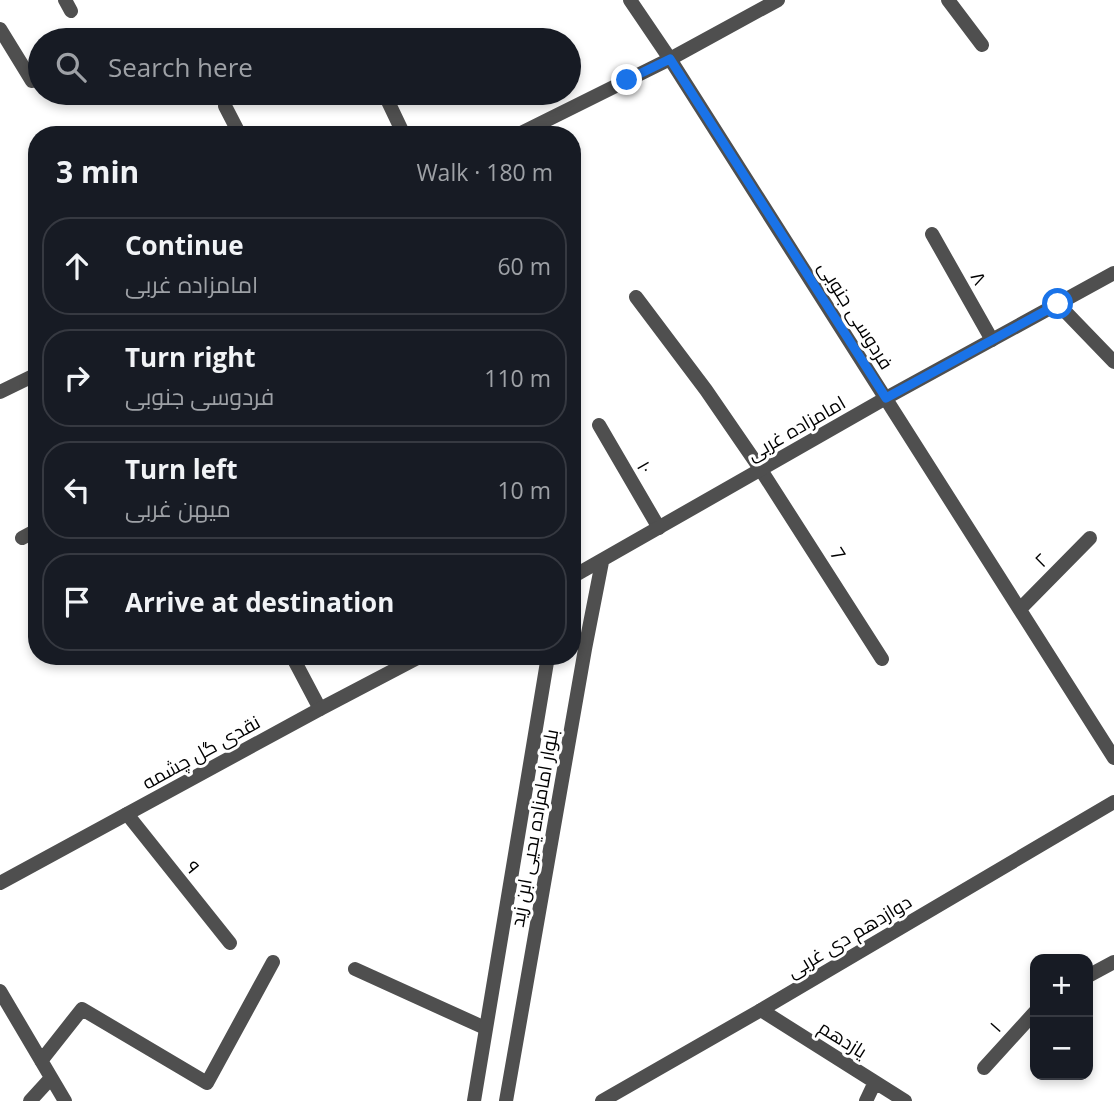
<!DOCTYPE html>
<html lang="en">
<head>
<meta charset="utf-8">
<style>
  body { margin:0; font-family:"Open Sans",Cairo,sans-serif; background:#20242c; color:#f1f3f6 }
  .controls { position:absolute; right:21px; bottom:21px; display:grid; overflow:hidden; border-radius:14px; box-shadow:0 4px 10px #0003 }
  .controls button { width:63px; height:63px; display:grid; place-items:center; padding:0; border:0; border-bottom:2px solid #363941; background:#171b24; color:#f1f3f6; font:35px sans-serif }
  .stop { position:absolute; width:21px; height:21px; margin:-16px; border:5px solid #1a73e8; border-radius:50%; background:#fff }
  .stop.end { background:#1a73e8; border-color:#fff; box-shadow:0 2px 7px #0008 }
  .list { margin:0; padding:0; list-style:none }
  h2 { display:flex; justify-content:space-between; align-items:center; height:91px; margin:0; padding:0 28px; font-size:30px }
  h2 small { font-size:23px; font-weight:400; color:#9ea1a6 }
  .list li { display:grid; grid-template-columns:46px 1fr auto; gap:21px; align-items:center; box-sizing:border-box; height:98px; margin:0 14px 14px; padding:0 14px; border:2px solid #363941; border-radius:28px }
  .list b { display:block; font-size:26px; white-space:nowrap }
  .list p { margin:0; font-size:23px; white-space:nowrap; color:#9ea1a6 }
  .list em { font-size:23px; font-style:normal; color:#9ea1a6 }
  .icon { flex:none; width:38px; height:38px; fill:none; stroke:currentColor; stroke-width:2; stroke-linecap:round; stroke-linejoin:round }
  .map { position:relative; flex:none; width:1114px; height:1101px; overflow:hidden }
  .search { position:absolute; background:#171b24; box-shadow:0 4px 10px #0003; left:28px; top:28px; width:553px; height:77px; display:flex; align-items:center; gap:18px; box-sizing:border-box; padding:0 24px; border-radius:38px; color:#9ea1a6; font-size:26px }
  .panel { position:absolute; background:#171b24; box-shadow:0 4px 10px #0003; left:28px; top:126px; width:553px; height:539px; border-radius:28px }
  .map>svg:first-child { display:block }
  .lines { fill:none; stroke-linecap:round; stroke-linejoin:round }
  .minor { stroke:#4f4f4f; stroke-width:14 }
  .tertiary { stroke:#4f4f4f; stroke-width:14 }
  .route { stroke:#1a73e8; stroke-width:9 }
  .labels { text-anchor:middle; stroke-width:6; stroke-linejoin:round; paint-order:stroke }
  .street-label { font-size:19px; fill:#000; stroke:#fff }
</style>
</head>
<body>
<div class="map">
<svg width="1114" height="1101" viewBox="0 0 1114 1101">
  <rect width="100%" height="100%" fill="#fff"/>
  <g class="lines">
    <!-- minor -->
    <path class="minor" d="M65,0L71,11
      M630,0L670,59L1114,758
      M948,0L982,45
      M0,29L32,81
      M384,93L404,135
      M225,106L240,135
      M517,135L670,59L778,0
      M932,234L992,340
      M636,297L706,390L761,470L882,659
      M1058,304L1114,362
      M0,392L37,374
      M599,425L659,528
      M22,538L37,530
      M1020,609L1090,538
      M292,656L320,709
      M127,814L230,943
      M355,969L485,1028
      M1088,976L1114,962
      M0,991L65,1101
      M761,1010L905,1101
      M41,1061L82,1009L207,1083L273,962
      M984,1068L1035,1012
      M30,1101L51,1078
      M866,1101L875,1082"/>
    <!-- tertiary -->
    <path class="tertiary" d="M572,577L886,398L1114,273
      M0,883L320,709L421,656
      M474,1101L548,656
      M506,1101L585,649L602,562
      M602,1101L761,1010L1114,802"/>
  </g>
  <g class="lines">
    <!-- route -->
    <path class="route" d="M627,80L670,59L886,398L1058,304"/>
  </g>
  <g class="labels">
    <!-- street labels -->
    <g class="street-label">
      <text transform="translate(979 278) rotate(61)" y="7">۸</text>
      <text transform="translate(856 315) rotate(58)" y="7">فردوسی جنوبی</text>
      <text transform="translate(796 428) rotate(-30)" y="7">امامزاده غربی</text>
      <text transform="translate(645 467) rotate(60)" y="7">۱۰</text>
      <text transform="translate(838 554) rotate(57)" y="7">7</text>
      <text transform="translate(1041 560) rotate(-45)" y="7">۲</text>
      <text transform="translate(201 752) rotate(-29)" y="7">نقدی گل چشمه</text>
      <text transform="translate(534 828) rotate(-80)" y="7">بلوار امامزاده یحیی ابن زید</text>
      <text transform="translate(193 867) rotate(51)" y="7">۹</text>
      <text transform="translate(849 936) rotate(-31)" y="7">دوازدهم دی غربی</text>
      <text transform="translate(995 1027) rotate(-48)" y="7">۱</text>
      <text transform="translate(843 1039) rotate(32)" y="7">یازدهم</text>
    </g>
  </g>
</svg>
<div class="controls">
<button>+</button>
<button>−</button>
</div>
<div class="stop" style="left:1058px;top:304px"></div>
<div class="stop end" style="left:627px;top:80px"></div>
<div class="search"><svg class="icon" aria-label="search" viewBox="0 0 24 24"><circle cx="10" cy="10" r="6"/><path d="M15 15l6 6"/></svg>Search here</div>
<section class="panel">
<h2>3 min<small>Walk · 180 m</small></h2>
<ul class="list">
<li><svg class="icon" aria-label="ahead" viewBox="0 0 24 24"><path d="M12 20V5M6 11l6-6 6 6"/></svg><div><b>Continue</b><p>امامزاده غربی</p></div><em>60 m</em></li>
<li><svg class="icon" aria-label="right" viewBox="0 0 24 24"><path d="M7 20v-9h11M14 6l5 5-5 5"/></svg><div><b>Turn right</b><p>فردوسی جنوبی</p></div><em>110 m</em></li>
<li><svg class="icon" aria-label="left" viewBox="0 0 24 24"><path d="M17 20v-9H6M10 6l-5 5 5 5"/></svg><div><b>Turn left</b><p>میهن غربی</p></div><em>10 m</em></li>
<li><svg class="icon" aria-label="arrive" viewBox="0 0 24 24"><path d="M6 21V4h12l-3 4 3 4H6"/></svg><div><b>Arrive at destination</b></div></li>
</ul>
</section>
</div>
</body>
</html>
